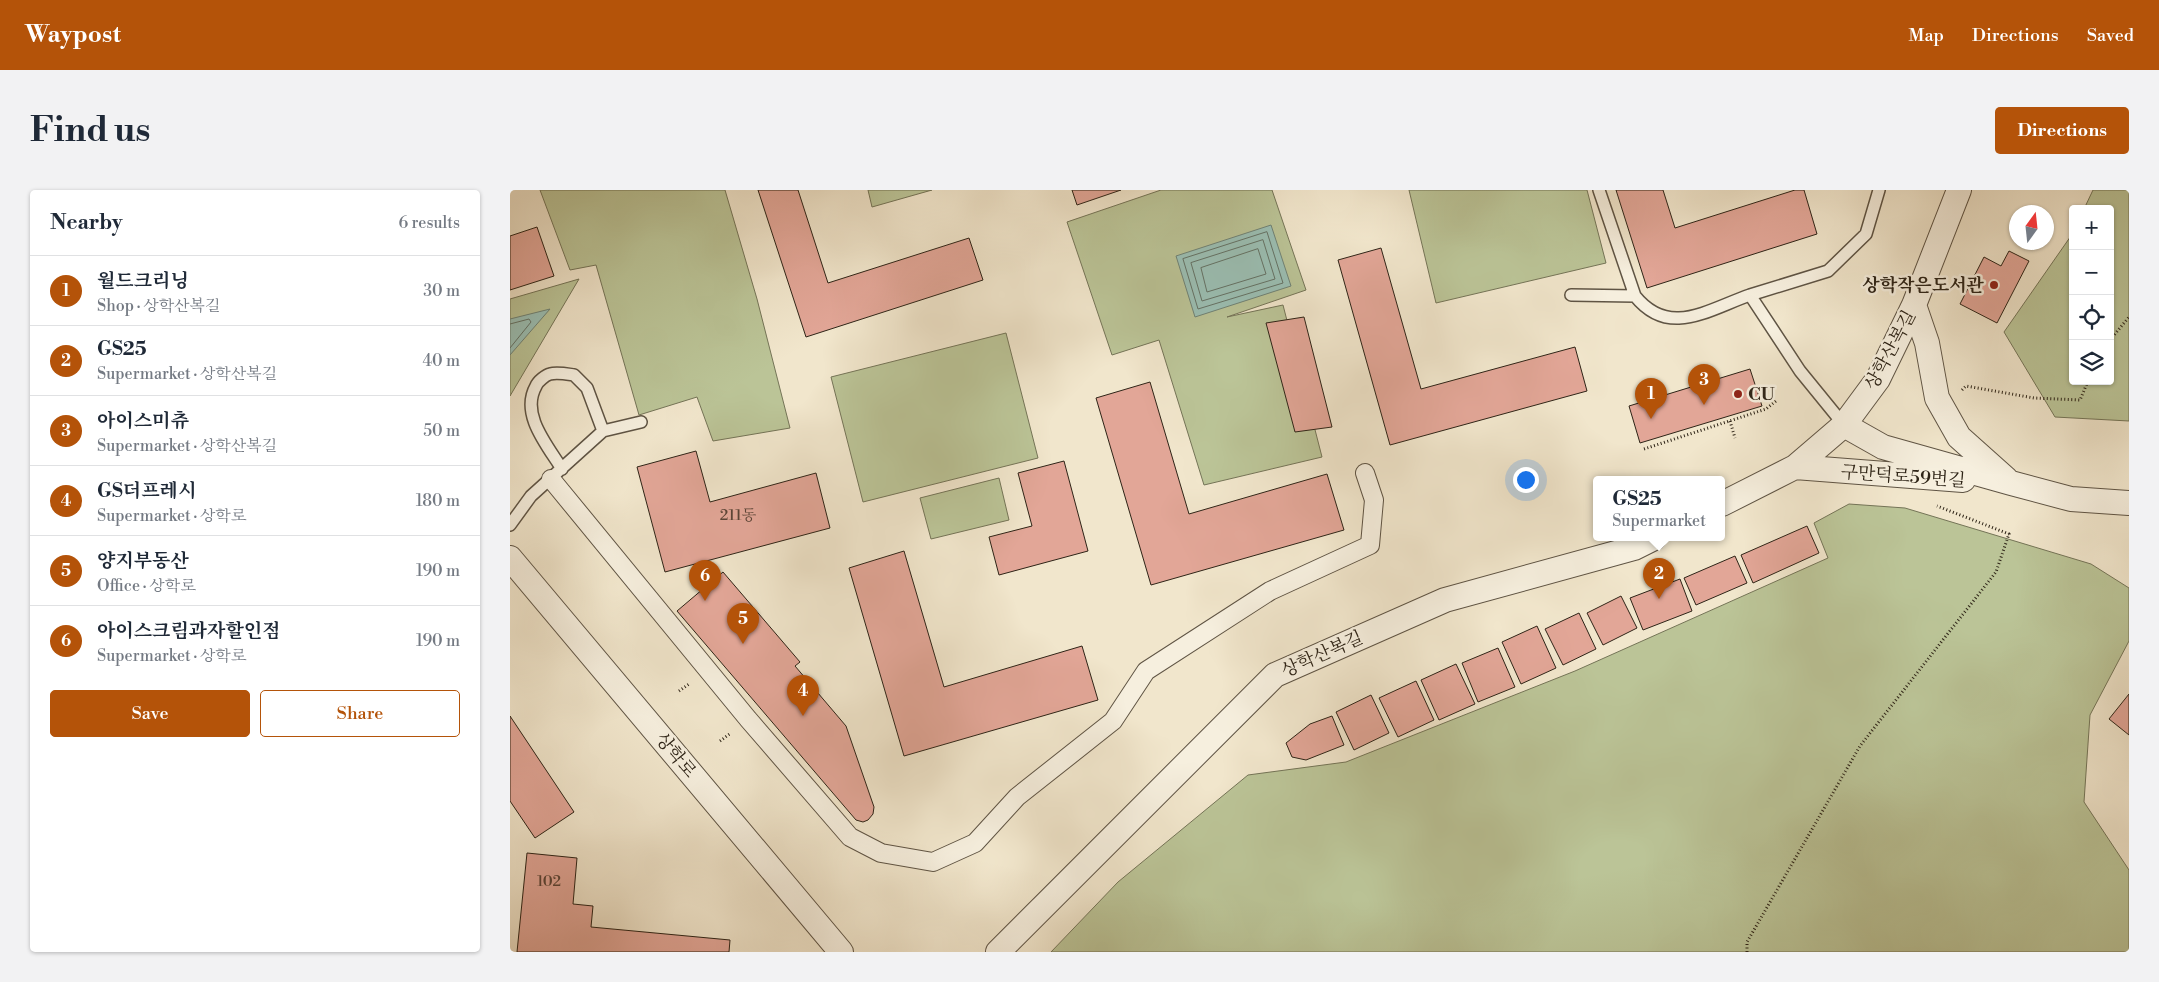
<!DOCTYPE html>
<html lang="en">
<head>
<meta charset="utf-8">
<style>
  body { margin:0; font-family:"Libre Bodoni","Noto Serif KR",serif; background:#f2f2f3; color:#1f2937 }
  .controls { position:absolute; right:15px; top:15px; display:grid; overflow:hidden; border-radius:5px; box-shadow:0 1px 4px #0004 }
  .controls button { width:45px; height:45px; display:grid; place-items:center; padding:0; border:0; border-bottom:1px solid #e0e1e3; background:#fff; color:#1f2937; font:25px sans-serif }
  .compass { position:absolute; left:1499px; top:15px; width:45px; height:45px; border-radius:50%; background:#fff; box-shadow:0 1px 4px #0004; rotate:15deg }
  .you { position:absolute; left:1015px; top:289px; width:18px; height:18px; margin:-12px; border:4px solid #fff; border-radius:50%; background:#1a73e8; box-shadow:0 0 0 8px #1a73e833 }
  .badge { display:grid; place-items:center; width:32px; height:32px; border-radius:50%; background:#b45309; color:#fff; font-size:16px; font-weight:700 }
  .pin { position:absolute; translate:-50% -41px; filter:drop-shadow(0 1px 2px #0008) }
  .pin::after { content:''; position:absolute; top:26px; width:18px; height:15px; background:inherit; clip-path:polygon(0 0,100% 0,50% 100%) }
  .popup { position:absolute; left:1083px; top:286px; width:132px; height:65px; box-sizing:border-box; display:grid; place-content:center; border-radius:5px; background:#fff; filter:drop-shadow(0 1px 4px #0005); font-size:16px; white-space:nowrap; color:#747a83 }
  .popup b { font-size:19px; color:#1f2937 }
  .popup::after { content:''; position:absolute; left:50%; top:100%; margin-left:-10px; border:10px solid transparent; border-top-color:#fff }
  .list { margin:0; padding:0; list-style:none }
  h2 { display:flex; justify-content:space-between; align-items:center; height:65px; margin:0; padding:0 20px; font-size:21px }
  h2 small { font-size:16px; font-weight:400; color:#747a83 }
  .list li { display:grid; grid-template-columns:32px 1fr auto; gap:15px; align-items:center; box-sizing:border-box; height:70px; padding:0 20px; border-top:1px solid #e0e1e3 }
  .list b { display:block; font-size:19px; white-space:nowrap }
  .list p { margin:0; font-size:16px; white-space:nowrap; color:#747a83 }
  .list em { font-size:16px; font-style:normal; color:#747a83 }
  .actions { display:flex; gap:10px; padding:15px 20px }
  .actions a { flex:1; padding:11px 0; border:1px solid #b45309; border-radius:5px; text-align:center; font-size:18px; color:#b45309 }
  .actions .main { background:#b45309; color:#fff }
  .icon { flex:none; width:28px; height:28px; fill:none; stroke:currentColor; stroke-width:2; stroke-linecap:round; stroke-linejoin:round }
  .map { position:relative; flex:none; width:1619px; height:762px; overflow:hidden; border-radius:5px }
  header { display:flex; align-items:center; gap:30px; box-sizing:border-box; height:70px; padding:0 25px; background:#b45309; color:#fff }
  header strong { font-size:24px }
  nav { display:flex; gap:28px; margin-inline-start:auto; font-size:18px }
  .intro { display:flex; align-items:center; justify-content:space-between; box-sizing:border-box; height:120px; padding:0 30px }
  h1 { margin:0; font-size:35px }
  .button { padding:12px 22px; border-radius:5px; background:#b45309; color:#fff; font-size:18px; font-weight:700 }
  main { display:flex; gap:30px; padding:0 30px }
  aside { flex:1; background:#fff; border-radius:5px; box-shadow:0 1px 4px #0004 }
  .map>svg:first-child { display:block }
  .green { fill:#bbc497; stroke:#747457 }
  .water { fill:#9bc0b5; stroke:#6f8276 }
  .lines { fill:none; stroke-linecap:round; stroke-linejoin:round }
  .shore { stroke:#647266; stroke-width:1 }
  .building { fill:#e2a697; stroke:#2e2417 }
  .service-casing { stroke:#5f5444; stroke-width:14 }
  .pedestrian-casing { stroke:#5f5444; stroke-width:20 }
  .minor-casing { stroke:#5f5444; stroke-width:26 }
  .path { stroke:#2e2417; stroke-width:3; stroke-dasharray:1 2.5; stroke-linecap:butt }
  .service { stroke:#f6efde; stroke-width:11 }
  .pedestrian { stroke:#f6efde; stroke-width:18 }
  .minor { stroke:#f6efde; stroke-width:24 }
  .poi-dot { fill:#8f2418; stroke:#f6efde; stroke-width:2 }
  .labels { text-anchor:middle; stroke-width:5; stroke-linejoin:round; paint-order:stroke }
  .number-label { font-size:15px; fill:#5b4437 }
  .poi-label { font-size:18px; font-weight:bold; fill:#2e2417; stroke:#f6efde; text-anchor:end }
  .street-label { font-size:18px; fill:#2e2417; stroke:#f6efde }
</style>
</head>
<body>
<header>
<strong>Waypost</strong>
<nav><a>Map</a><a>Directions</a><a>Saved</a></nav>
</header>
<div class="intro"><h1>Find us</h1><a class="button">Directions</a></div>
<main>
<aside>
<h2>Nearby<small>6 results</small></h2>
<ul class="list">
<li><span class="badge">1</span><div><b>월드크리닝</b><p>Shop · 상학산복길</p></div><em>30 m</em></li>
<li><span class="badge">2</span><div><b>GS25</b><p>Supermarket · 상학산복길</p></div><em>40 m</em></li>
<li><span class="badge">3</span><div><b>아이스미츄</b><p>Supermarket · 상학산복길</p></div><em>50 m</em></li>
<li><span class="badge">4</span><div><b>GS더프레시</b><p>Supermarket · 상학로</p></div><em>180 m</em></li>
<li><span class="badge">5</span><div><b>양지부동산</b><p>Office · 상학로</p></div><em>190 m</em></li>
<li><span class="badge">6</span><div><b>아이스크림과자할인점</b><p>Supermarket · 상학로</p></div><em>190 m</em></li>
</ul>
<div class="actions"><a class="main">Save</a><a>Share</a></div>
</aside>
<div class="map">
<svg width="1619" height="762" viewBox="0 0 1619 762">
  <rect width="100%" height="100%" fill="#f1e6cc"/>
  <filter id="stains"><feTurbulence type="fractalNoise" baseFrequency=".004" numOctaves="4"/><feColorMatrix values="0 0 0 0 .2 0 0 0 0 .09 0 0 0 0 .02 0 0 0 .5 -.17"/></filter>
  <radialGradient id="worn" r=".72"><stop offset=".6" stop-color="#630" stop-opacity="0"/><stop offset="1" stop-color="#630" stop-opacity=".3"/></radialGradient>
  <!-- green -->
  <path class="green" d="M30,0H215L247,109L280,238L203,251L187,207L129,225L86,75L60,80Z
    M358,0H422L362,17Z
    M651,0H762L796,100L717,127L773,115L812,267L694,295L649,150L602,165L557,32Z
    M899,0H1077L1096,73L926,113Z
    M1583,0H1619V231L1545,227L1494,142L1563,43V191H1600V19H1574Z
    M69,89L0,206V109Z
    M496,143L528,268L353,312L321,187Z
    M489,288L499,330L421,349L410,308Z
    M1339,314L1395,318L1581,374L1619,398V451L1580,525L1574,612L1619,680V762H541L608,692L738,585L836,572L1065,481L1318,368L1304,333Z"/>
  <!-- water -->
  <path class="water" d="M761,35L781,96L685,127L666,66Z
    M40,119L0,165V129Z"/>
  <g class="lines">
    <!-- shore -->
    <path class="shore" d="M757,42L773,93L688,119L673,69Z
      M753,50L765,89L692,111L681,73Z
      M748,59L756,84L697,102L691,78Z
      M0,134L19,129L21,132L0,158"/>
  </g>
  <!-- building -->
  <path class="building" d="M248,0H288L318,93L459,48L473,90L296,147Z
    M562,0H611L567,15Z
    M1106,0H1153L1165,38L1285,0H1294L1307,44L1137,98Z
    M27,37L44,86L0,100V46Z
    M871,58L911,199L1065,157L1077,201L880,255L828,70Z
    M1499,61L1519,71L1487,133L1450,114L1474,67L1491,76Z
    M794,127L822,237L785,242L756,133Z
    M1240,179L1252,216L1130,253L1119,216Z
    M640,192L679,324L817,284L834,340L641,395L586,208Z
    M186,261L200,312L306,283L320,338L155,382L127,277Z
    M554,271L578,361L489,385L479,347L522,336L508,283Z
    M1297,336L1309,363L1243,393L1231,365Z
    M394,361L434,497L572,456L588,510L394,566L339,378Z
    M1225,366L1237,393L1186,415L1174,388Z
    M213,382L290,472L285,476L336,536L364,617L363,624L358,630L353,632L346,630L167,421Z
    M1170,389L1182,421L1133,440L1120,408Z
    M1111,406L1127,438L1093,455L1077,423Z
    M1069,423L1086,459L1053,475L1035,439Z
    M1027,436L1046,478L1011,494L992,452Z
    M988,458L1005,497L968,512L952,473Z
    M946,474L965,514L929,530L911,490Z
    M906,491L924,530L888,547L869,508Z
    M1619,504V545L1599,529Z
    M861,505L879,543L844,560L826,522Z
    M0,526L64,622L25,648L0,611Z
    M822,526L834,555L796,570L782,567L776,553L800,534Z
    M17,663L67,668L63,714L83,716L81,737L220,750L219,762H7Z"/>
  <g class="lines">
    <defs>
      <path id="service" d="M1089,0L1125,106
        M1061,105L1125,106C1159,148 1197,120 1240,105L1290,181L1334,235
        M1240,105L1318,81L1356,44L1369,0
        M52,279C37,255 10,224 26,196C28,191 36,185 40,184C47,182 57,184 64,185L77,198L93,241
        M0,335L21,306L93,241L131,232"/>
      <path id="pedestrian" d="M41,289L238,529L340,647L371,663L423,672L465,653L507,607L603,531L636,481L760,401L860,355L864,310L855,283"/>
      <path id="minor" d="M1404,115L1417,153L1427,208L1449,247L1496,289
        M1334,235L1373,257L1501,293L1561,309L1619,313
        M1285,277L1453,290
        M1212,314L1285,277L1334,235L1368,189L1404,115L1449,0
        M0,368L331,762
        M488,762L765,485L935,410L1124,358L1144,348"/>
    </defs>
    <!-- service casing -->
    <use href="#service" class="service-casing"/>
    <!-- pedestrian casing -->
    <use href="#pedestrian" class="pedestrian-casing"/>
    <!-- minor casing -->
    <use href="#minor" class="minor-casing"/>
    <!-- path -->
    <path class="path" d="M1600,150L1619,127
      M1452,200L1456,196L1524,208L1570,210L1578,191
      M1220,231L1225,248
      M1134,259L1256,219L1266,211
      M169,501L179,494
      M210,551L221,543
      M1237,762V752L1350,556L1486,382L1499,344L1427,316"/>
    <!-- service -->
    <use href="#service" class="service"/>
    <!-- pedestrian -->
    <use href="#pedestrian" class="pedestrian"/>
    <!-- minor -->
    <use href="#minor" class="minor"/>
  </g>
  <!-- markers -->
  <g class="poi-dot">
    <circle cx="1484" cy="95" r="5"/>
    <circle cx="1228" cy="204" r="5"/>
  </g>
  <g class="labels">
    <!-- number labels -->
    <g class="number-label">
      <text x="228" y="330">211동</text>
      <text x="39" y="696">102</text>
    </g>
    <!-- poi labels -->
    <g class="poi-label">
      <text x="1474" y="101">상학작은도서관</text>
      <text x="1238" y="210" text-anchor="start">CU</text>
    </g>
    <!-- street labels -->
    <g class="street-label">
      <text transform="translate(1380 160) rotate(-62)" y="6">상학산복길</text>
      <text transform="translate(1393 286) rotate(4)" y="6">구만덕로59번길</text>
      <text transform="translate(812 464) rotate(-24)" y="6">상학산복길</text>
      <text transform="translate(166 565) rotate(50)" y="6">상학로</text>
    </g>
  </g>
  <rect width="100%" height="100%" filter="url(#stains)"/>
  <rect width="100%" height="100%" fill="url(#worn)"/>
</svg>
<div class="controls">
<button>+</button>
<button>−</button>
<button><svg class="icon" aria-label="locate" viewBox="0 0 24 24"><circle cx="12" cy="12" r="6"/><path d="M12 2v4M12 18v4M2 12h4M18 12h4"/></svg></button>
<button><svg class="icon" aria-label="layers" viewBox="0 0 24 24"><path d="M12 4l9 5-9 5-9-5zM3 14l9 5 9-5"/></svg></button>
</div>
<svg class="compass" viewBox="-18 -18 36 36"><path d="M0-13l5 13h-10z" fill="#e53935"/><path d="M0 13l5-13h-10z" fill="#747a83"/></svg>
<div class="you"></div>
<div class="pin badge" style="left:1141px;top:229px">1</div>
<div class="pin badge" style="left:1149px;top:409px">2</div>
<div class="popup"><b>GS25</b>Supermarket</div>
<div class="pin badge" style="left:1194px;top:215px">3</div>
<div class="pin badge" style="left:293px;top:526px">4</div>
<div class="pin badge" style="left:233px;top:454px">5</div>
<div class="pin badge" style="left:195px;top:411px">6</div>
</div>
</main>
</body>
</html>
